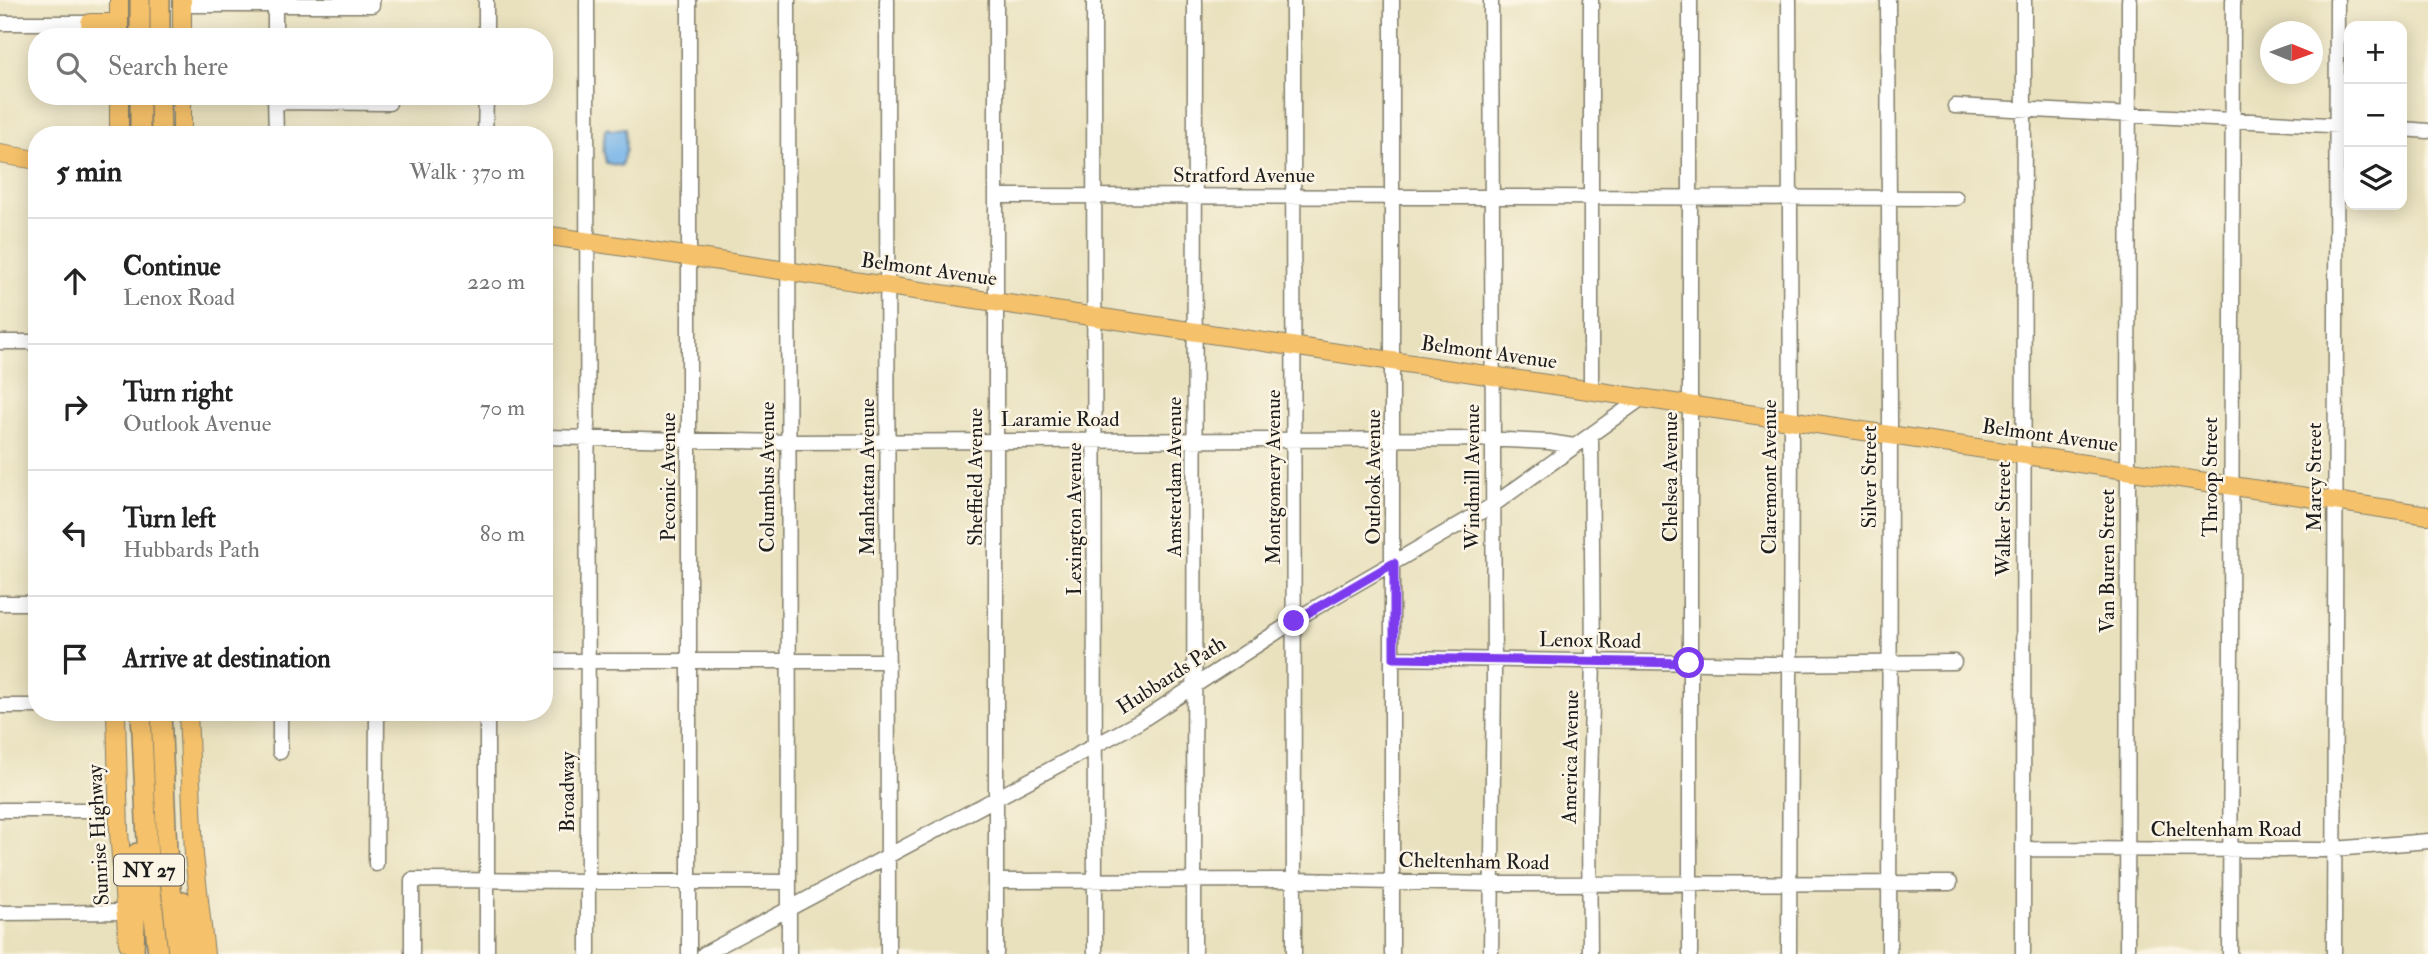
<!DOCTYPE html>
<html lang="en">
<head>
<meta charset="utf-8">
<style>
  body { margin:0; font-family:"IM FELL Double Pica",serif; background:#f6f6f6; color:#222 }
  .controls { position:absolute; right:21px; top:21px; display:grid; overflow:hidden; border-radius:14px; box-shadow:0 4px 18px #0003 }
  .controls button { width:63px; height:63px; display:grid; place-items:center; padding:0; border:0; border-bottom:2px solid #e0e0e0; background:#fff; color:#222; font:35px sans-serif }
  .compass { position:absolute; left:2260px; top:21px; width:63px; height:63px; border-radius:50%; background:#fff; box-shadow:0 4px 18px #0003; rotate:91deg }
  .stop { position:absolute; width:21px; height:21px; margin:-16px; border:5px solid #7c3aed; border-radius:50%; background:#fff }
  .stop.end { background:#7c3aed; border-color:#fff; box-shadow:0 2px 7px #0008 }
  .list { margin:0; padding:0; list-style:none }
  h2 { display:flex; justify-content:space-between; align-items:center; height:91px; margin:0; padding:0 28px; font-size:30px }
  h2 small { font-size:23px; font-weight:400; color:#767676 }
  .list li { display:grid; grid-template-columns:46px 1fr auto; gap:21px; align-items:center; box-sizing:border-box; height:126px; padding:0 28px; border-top:2px solid #e0e0e0 }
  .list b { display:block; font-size:26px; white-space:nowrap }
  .list p { margin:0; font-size:23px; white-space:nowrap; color:#767676 }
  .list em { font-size:23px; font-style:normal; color:#767676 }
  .icon { flex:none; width:38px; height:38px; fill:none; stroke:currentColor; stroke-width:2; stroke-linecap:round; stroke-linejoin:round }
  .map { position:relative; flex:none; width:2428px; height:954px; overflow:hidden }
  .search { position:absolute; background:#fff; box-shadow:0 4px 18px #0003; left:28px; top:28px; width:525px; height:77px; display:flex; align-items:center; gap:18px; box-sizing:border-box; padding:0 24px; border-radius:28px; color:#767676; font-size:26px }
  .panel { position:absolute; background:#fff; box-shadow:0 4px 18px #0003; left:28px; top:126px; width:525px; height:595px; border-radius:28px }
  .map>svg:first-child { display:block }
  .water { fill:#75b3e8; stroke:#486882; stroke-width:2 }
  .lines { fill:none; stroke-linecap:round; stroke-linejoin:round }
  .minor-casing { stroke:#827e6c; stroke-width:17 }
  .major-casing { stroke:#827e6c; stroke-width:20 }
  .highway-casing { stroke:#827e6c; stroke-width:22 }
  .minor { stroke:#fff; stroke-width:14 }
  .major { stroke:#f5c16b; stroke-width:18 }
  .highway { stroke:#f5c16b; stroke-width:19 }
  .route { stroke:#7c3aed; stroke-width:9 }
  .labels { text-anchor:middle; stroke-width:5; stroke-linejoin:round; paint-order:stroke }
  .shield { fill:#fcf5e5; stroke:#5f5d58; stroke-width:2 }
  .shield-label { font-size:19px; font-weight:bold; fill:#1c1c1c }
  .street-label { font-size:21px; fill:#1c1c1c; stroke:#fcf5e5 }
</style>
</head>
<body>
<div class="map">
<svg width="2428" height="954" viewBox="0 0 2428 954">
  <rect width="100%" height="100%" fill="#fcf5e5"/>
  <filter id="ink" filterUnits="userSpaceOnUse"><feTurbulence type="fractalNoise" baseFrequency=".0143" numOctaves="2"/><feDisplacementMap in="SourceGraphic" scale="14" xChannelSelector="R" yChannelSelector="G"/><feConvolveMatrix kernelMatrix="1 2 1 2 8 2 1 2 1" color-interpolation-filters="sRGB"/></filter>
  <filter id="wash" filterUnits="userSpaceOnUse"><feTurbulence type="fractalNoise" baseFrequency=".00686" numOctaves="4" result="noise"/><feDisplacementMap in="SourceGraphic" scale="28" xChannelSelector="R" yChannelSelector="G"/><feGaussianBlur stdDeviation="1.57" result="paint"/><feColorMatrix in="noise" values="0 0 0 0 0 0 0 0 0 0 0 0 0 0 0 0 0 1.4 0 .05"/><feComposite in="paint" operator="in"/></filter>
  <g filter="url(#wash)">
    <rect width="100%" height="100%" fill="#e9e1bd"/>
    <!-- water -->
    <path class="water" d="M608,128L611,130L625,128L626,149L621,166L606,163L603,149L605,130Z"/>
  </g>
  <g filter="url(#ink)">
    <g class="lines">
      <defs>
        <path id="minor" d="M275,0V37
          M587,0L588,954
          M689,0V954
          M788,0L789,954
          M887,0L888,954
          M996,0V954
          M1094,0L1095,954
          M1293,0L1294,954
          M1392,0V954
          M1888,0L1890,419L1889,954
          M182,5H372V0
          M0,23H90
          M486,37V0
          M275,96L276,135
          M275,102L389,103
          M1955,106L2349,126
          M2402,129L2428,131
          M485,135L486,96
          M996,196L1956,198
          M0,342H37
          M1591,390V0
          M544,437L788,442L1483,439L1549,442L1574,446
          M0,603H37
          M1394,658L1771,664L1954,662
          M544,661H888
          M0,706H37
          M280,712V752
          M487,712V954
          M0,810H118
          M2024,849L2323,850L2428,841
          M376,864L377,712
          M997,881L1295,880L1491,884L1950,883
          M0,913L125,912
          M412,954V880L789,882
          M704,954L1139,722L1303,615L1493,505L1642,398
          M1194,954L1195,0
          M1491,954L1494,672L1491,0
          M1590,954L1589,826L1593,660L1591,435
          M1690,954V0
          M1789,954L1791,429L1789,0
          M2023,954L2024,0
          M2127,954L2129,0
          M2230,954L2233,0
          M2334,954L2337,0"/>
        <path id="major" d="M119,0V37
          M90,23H119
          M182,37V0
          M119,135V96
          M182,135V96
          M0,154L37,160
          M544,235L2428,515
          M116,712L119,832L128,943
          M188,712L194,855L205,954"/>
        <path id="highway" d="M140,0V37
          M160,0V37
          M140,96V135
          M160,96L161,135
          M141,712L148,862L158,954
          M161,712L167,850L178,954
          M183,901L196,954
          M134,954L137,853"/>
      </defs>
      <!-- minor casing -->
      <use href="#minor" class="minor-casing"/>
      <!-- major casing -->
      <use href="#major" class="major-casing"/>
      <!-- highway casing -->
      <use href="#highway" class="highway-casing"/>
      <!-- minor -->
      <use href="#minor" class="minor"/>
      <!-- major -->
      <use href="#major" class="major"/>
      <!-- highway -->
      <use href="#highway" class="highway"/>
    </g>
  </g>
  <g class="lines" filter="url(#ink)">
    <!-- route -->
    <path class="route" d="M1294,621L1394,563V658L1689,663"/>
  </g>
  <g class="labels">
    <!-- shield labels -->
    <rect class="shield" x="114" y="854.5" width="70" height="31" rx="5"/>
    <g class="shield-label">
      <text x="149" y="877">NY 27</text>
    </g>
    <!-- street labels -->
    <g class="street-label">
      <text x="1244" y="182">Stratford Avenue</text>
      <text transform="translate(929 269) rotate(8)" y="7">Belmont Avenue</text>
      <text transform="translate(1489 352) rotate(8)" y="7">Belmont Avenue</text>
      <text x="1060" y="426">Laramie Road</text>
      <text transform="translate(2050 435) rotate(8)" y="7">Belmont Avenue</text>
      <text transform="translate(668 477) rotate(-90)" y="7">Peconic Avenue</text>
      <text transform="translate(767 477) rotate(-90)" y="7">Columbus Avenue</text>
      <text transform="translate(867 477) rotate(-90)" y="7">Manhattan Avenue</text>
      <text transform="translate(975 477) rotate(-90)" y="7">Sheffield Avenue</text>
      <text transform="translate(1174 477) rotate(-90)" y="7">Amsterdam Avenue</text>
      <text transform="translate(1273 477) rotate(-90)" y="7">Montgomery Avenue</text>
      <text transform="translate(1373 477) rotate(-90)" y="7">Outlook Avenue</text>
      <text transform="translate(1472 477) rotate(-90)" y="7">Windmill Avenue</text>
      <text transform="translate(1670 477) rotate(-90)" y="7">Chelsea Avenue</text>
      <text transform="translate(1769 477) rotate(-90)" y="7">Claremont Avenue</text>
      <text transform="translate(1869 477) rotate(-90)" y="7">Silver Street</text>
      <text transform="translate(2210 477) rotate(-90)" y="7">Throop Street</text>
      <text transform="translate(2314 477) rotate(-90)" y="7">Marcy Street</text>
      <text transform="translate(1074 519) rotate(-90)" y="7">Lexington Avenue</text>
      <text transform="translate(2003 519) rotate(-90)" y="7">Walker Street</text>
      <text transform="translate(2107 561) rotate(-90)" y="7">Van Buren Street</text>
      <text transform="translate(1590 640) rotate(1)" y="7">Lenox Road</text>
      <text transform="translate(1171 675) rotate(-33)" y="7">Hubbards Path</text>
      <text transform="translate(1570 757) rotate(-89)" y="7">America Avenue</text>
      <text transform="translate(567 792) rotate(-90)" y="7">Broadway</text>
      <text x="2226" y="836">Cheltenham Road</text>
      <text transform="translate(98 835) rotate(-93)" y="7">Sunrise Highway</text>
      <text transform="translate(1474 861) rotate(1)" y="7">Cheltenham Road</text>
    </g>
  </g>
</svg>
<div class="controls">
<button>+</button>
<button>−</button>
<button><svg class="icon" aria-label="layers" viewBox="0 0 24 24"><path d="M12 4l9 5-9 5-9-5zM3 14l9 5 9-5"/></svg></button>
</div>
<svg class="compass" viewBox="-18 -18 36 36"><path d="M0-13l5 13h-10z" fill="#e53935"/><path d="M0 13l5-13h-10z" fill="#767676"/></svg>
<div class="stop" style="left:1689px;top:663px"></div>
<div class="stop end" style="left:1294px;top:621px"></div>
<div class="search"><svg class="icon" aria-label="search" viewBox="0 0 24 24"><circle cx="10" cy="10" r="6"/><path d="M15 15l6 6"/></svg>Search here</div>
<section class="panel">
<h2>5 min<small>Walk · 370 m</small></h2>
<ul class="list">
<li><svg class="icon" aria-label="ahead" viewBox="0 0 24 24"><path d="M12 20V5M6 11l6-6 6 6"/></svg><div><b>Continue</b><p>Lenox Road</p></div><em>220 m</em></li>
<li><svg class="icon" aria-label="right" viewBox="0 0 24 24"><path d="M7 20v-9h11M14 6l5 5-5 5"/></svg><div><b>Turn right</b><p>Outlook Avenue</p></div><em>70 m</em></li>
<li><svg class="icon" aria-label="left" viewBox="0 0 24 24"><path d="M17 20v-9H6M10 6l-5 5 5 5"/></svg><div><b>Turn left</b><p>Hubbards Path</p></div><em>80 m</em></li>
<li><svg class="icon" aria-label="arrive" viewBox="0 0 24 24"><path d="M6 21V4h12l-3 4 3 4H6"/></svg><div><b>Arrive at destination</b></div></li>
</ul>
</section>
</div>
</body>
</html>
